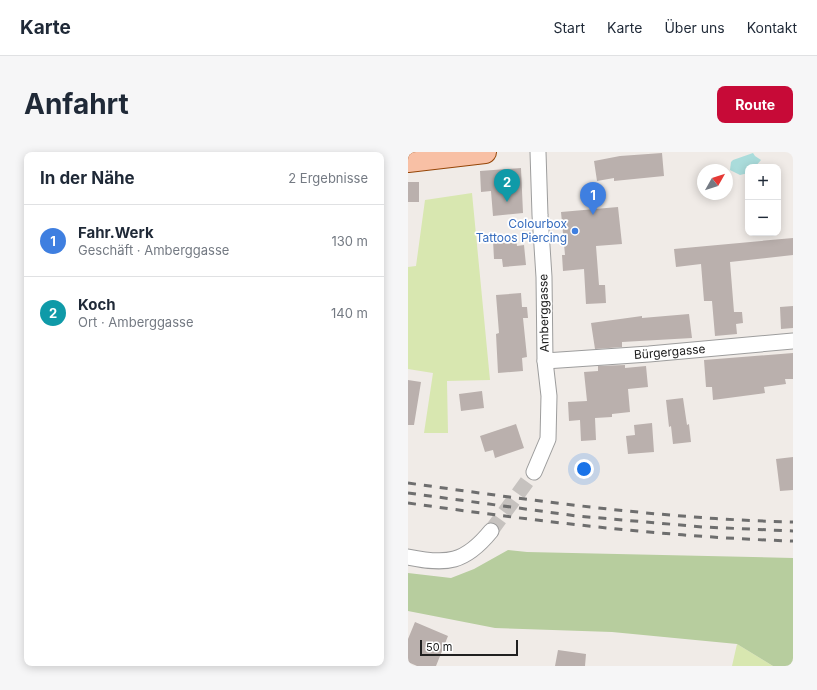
<!DOCTYPE html>
<html lang="de">
<head>
<meta charset="utf-8">
<style>
  body { margin:0; font-family:Inter,sans-serif; background:#f6f6f7; color:#1f2937 }
  .controls { position:absolute; right:12px; top:12px; display:grid; overflow:hidden; border-radius:8px; box-shadow:0 2px 10px #0003 }
  .controls button { width:36px; height:36px; display:grid; place-items:center; padding:0; border:0; border-bottom:1px solid #e0e1e3; background:#fff; color:#1f2937; font:20px sans-serif }
  .compass { position:absolute; left:289px; top:12px; width:36px; height:36px; border-radius:50%; background:#fff; box-shadow:0 2px 10px #0003; rotate:51deg }
  .scale { position:absolute; left:12px; bottom:10px; width:98px; box-sizing:border-box; padding-left:4px; border:2px solid #202020; border-top:0; font-size:11px; line-height:14px; white-space:nowrap; color:#202020; -webkit-text-stroke:3px #fff; paint-order:stroke }
  .you { position:absolute; left:176px; top:317px; width:14px; height:14px; margin:-10px; border:3px solid #fff; border-radius:50%; background:#1a73e8; box-shadow:0 0 0 6px #1a73e833 }
  .badge { display:grid; place-items:center; width:26px; height:26px; border-radius:50%; background:#c70a37; color:#fff; font-size:13px; font-weight:700 }
  .pin { position:absolute; translate:-50% -33px; filter:drop-shadow(0 1px 2px #0008) }
  .pin::after { content:''; position:absolute; top:21px; width:14px; height:12px; background:inherit; clip-path:polygon(0 0,100% 0,50% 100%) }
  .list { margin:0; padding:0; list-style:none }
  h2 { display:flex; justify-content:space-between; align-items:center; height:52px; margin:0; padding:0 16px; font-size:17px }
  h2 small { font-size:13px; font-weight:400; color:#747a83 }
  .list li { display:grid; grid-template-columns:26px 1fr auto; gap:12px; align-items:center; box-sizing:border-box; height:72px; padding:0 16px; border-top:1px solid #e0e1e3 }
  .list b { display:block; font-size:15px; white-space:nowrap }
  .list p { margin:0; font-size:13px; white-space:nowrap; color:#747a83 }
  .list em { font-size:13px; font-style:normal; color:#747a83 }
  .map { position:relative; flex:none; width:385px; height:514px; overflow:hidden; border-radius:8px }
  header { display:flex; align-items:center; gap:24px; box-sizing:border-box; height:56px; padding:0 20px; background:#fff; border-bottom:1px solid #e0e1e3 }
  header strong { font-size:19px }
  nav { display:flex; gap:22px; margin-inline-start:auto; font-size:14px }
  .intro { display:flex; align-items:center; justify-content:space-between; box-sizing:border-box; height:96px; padding:0 24px }
  h1 { margin:0; font-size:28px }
  .button { padding:10px 18px; border-radius:8px; background:#c70a37; color:#fff; font-size:14px; font-weight:700 }
  main { display:flex; gap:24px; padding:0 24px }
  aside { flex:1; background:#fff; border-radius:8px; box-shadow:0 2px 10px #0003 }
  .map>svg:first-child { display:block }
  .grass { fill:#d8e7b0 }
  .forest { fill:#b7cd9e }
  .water { fill:#aadcdb }
  .building { fill:#bab0ad }
  .lines { fill:none; stroke-linecap:round; stroke-linejoin:round }
  .minor-tunnel { stroke:#c6c2bf; stroke-width:15; stroke-dasharray:15 8; stroke-linecap:butt }
  .minor-casing { stroke:#9d9d9d; stroke-width:17 }
  .primary-casing { stroke:#954507; stroke-width:24 }
  .minor { stroke:#fff; stroke-width:15 }
  .primary { stroke:#f8c0a5; stroke-width:22 }
  .rail { stroke:#6e6e6e; stroke-width:3; stroke-dasharray:8 8; stroke-linecap:butt }
  .shop-dot { fill:#3f7fe0; stroke:#fff; stroke-width:1.5 }
  .labels { text-anchor:middle; stroke-width:3.5; stroke-linejoin:round; paint-order:stroke }
  .shop-label { font-size:12px; fill:#366cbe; stroke:#fff; text-anchor:end }
  .street-label { font-size:12px; fill:#202020; stroke:#fff }
</style>
</head>
<body>
<header>
<strong>Karte</strong>
<nav><a>Start</a><a>Karte</a><a>Über uns</a><a>Kontakt</a></nav>
</header>
<div class="intro"><h1>Anfahrt</h1><a class="button">Route</a></div>
<main>
<aside>
<h2>In der Nähe<small>2 Ergebnisse</small></h2>
<ul class="list">
<li><span class="badge" style="background:#3f7fe0">1</span><div><b>Fahr.Werk</b><p>Geschäft · Amberggasse</p></div><em>130 m</em></li>
<li><span class="badge" style="background:#0f9aa8">2</span><div><b>Koch</b><p>Ort · Amberggasse</p></div><em>140 m</em></li>
</ul>
</aside>
<div class="map">
<svg width="385" height="514" viewBox="0 0 385 514">
  <rect width="100%" height="100%" fill="#f0ebe7"/>
  <!-- grass -->
  <path class="grass" d="M64,41L82,228L39,229L40,281H16L25,221L0,217V115L8,114L17,48Z
    M329,492L365,514H324Z"/>
  <!-- forest -->
  <path class="forest" d="M100,398L119,400L385,406V514H365L329,492L204,480L87,476L0,459V421L43,426L66,417Z"/>
  <!-- water -->
  <path class="water" d="M345,1L347,4L353,8L347,15H340V21L332,23L322,18L323,10L325,8Z"/>
  <!-- building -->
  <path class="building" d="M254,1L256,24L206,29V26L189,29L186,9L212,4Z
    M113,16L115,61L85,64L83,39L73,40L72,19Z
    M0,30H11V50H0Z
    M210,55L214,92L188,94L191,133H197L198,151L178,152L176,117L155,119L154,103H157L153,60Z
    M108,86L109,94L116,93L118,113L95,115L94,107H86L85,88Z
    M385,86V103L322,110L326,160H334L335,171L328,172L329,182L307,184L304,149H296L293,112L268,115L266,97Z
    M113,141L114,155H119L120,166H115L119,205L114,206L115,219L90,221L88,182L91,181L88,143Z
    M385,154V176L373,177L372,155Z
    M281,162L284,186L214,190V195L187,197L183,171L234,164V166Z
    M385,201V227H377L378,232L356,235L357,241L305,248L304,235H298L296,208Z
    M217,213V216L238,214L240,235L220,237L222,260L204,262V265L187,266L188,288L173,289L172,268L161,269L160,250L179,249L176,220L190,219V214Z
    M0,228L13,230L6,273H0Z
    M74,239L76,256L53,259L51,242Z
    M275,246L279,273L281,272L283,290L265,292L263,274L261,275L258,248Z
    M244,271L246,300L220,302L218,284L227,283L226,273Z
    M108,272L116,296L87,306L85,298L77,300L72,284Z
    M385,305V338L372,339L368,307Z
    M7,470L40,484L28,514H9L0,510V487Z
    M150,498L178,502L177,514H147Z"/>
  <g class="lines">
    <!-- minor-tunnel -->
    <path class="minor-tunnel" d="M83,379L126,320"/>
    <defs>
      <g id="minor">
        <path id="s1" d="M137,209L241,202L385,189"/>
        <path d="M126,320L140,287L141,244L137,209L136,125L132,63L130,0"/>
        <path d="M0,405C39,413 57,411 83,379"/>
      </g>
      <path id="primary" d="M0,9L77,0"/>
    </defs>
    <!-- minor casing -->
    <use href="#minor" class="minor-casing"/>
    <!-- primary casing -->
    <use href="#primary" class="primary-casing"/>
    <!-- minor -->
    <use href="#minor" class="minor"/>
    <!-- primary -->
    <use href="#primary" class="primary"/>
    <!-- rail -->
    <path class="rail" d="M0,331C128,349 256,367 385,370
      M0,341L169,364L295,375L385,379
      M0,351C128,369 256,385 385,389"/>
  </g>
  <!-- markers -->
  <circle class="shop-dot" cx="167" cy="79" r="4"/>
  <g class="labels">
    <!-- shop labels -->
    <g class="shop-label">
      <text x="159" y="76">Colourbox<tspan x="159" dy="14">Tattoos Piercing</tspan></text>
    </g>
    <!-- street labels -->
    <g class="street-label">
      <text transform="translate(136 161) rotate(-91)" y="4">Amberggasse</text>
      <text dy="4" stroke="none"><textPath href="#s1" startOffset="125">Bürgergasse</textPath></text>
    </g>
  </g>
</svg>
<div class="controls">
<button>+</button>
<button>−</button>
</div>
<svg class="compass" viewBox="-18 -18 36 36"><path d="M0-13l5 13h-10z" fill="#e53935"/><path d="M0 13l5-13h-10z" fill="#747a83"/></svg>
<div class="scale">50 m</div>
<div class="you"></div>
<div class="pin badge" style="left:185px;top:63px;background:#3f7fe0">1</div>
<div class="pin badge" style="left:99px;top:50px;background:#0f9aa8">2</div>
</div>
</main>
</body>
</html>
